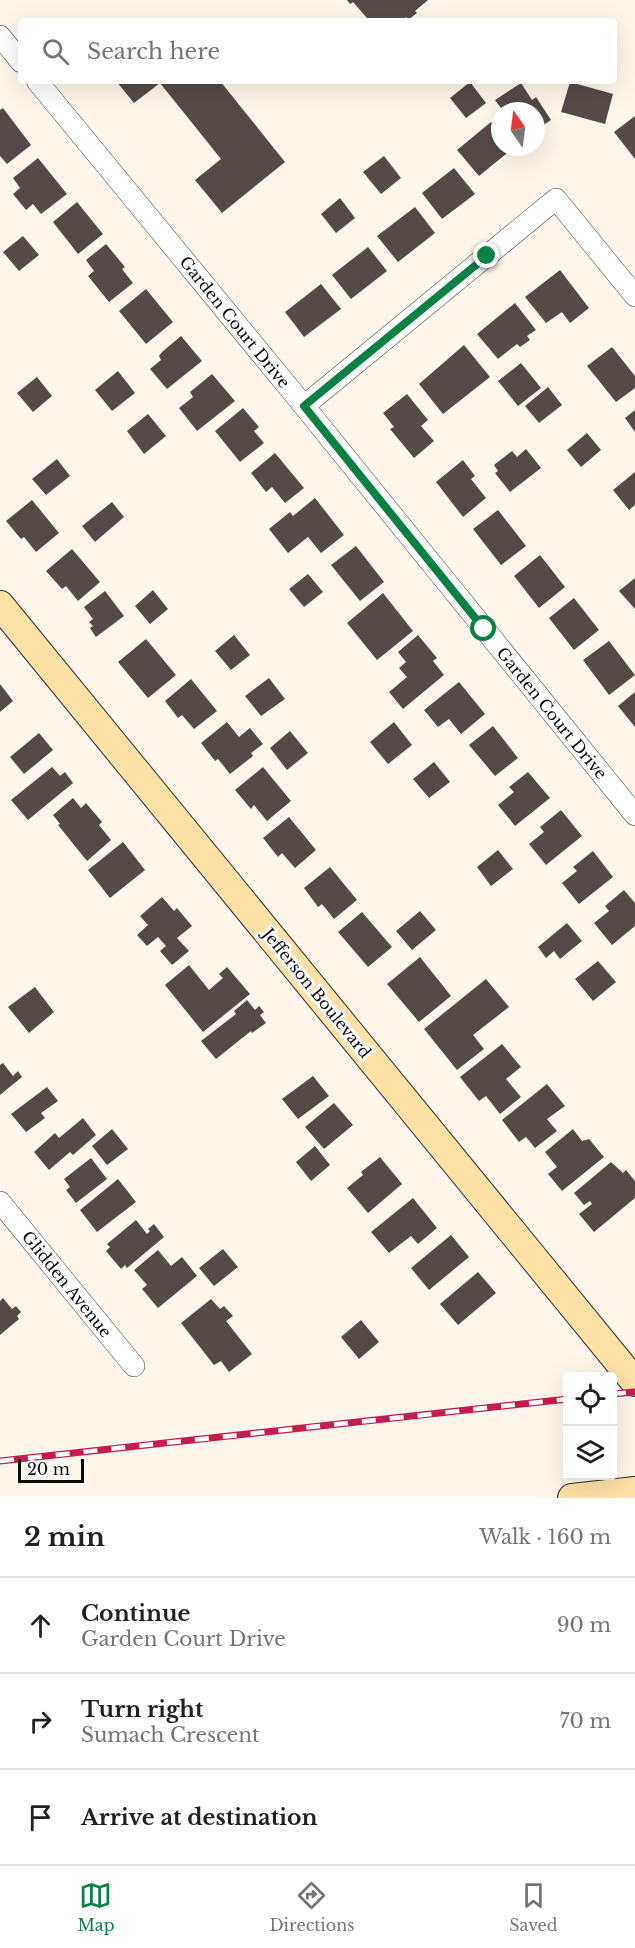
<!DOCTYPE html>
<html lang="en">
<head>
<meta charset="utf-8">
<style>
  body { margin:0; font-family:"Libre Baskerville",serif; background:#f2f2f2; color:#202124 }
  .controls { position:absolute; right:18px; bottom:18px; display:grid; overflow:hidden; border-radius:6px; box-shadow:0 6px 24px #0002 }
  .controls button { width:54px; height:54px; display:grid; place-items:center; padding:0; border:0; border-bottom:2px solid #e0e0e0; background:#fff; color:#202124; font:30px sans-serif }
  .compass { position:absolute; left:491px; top:102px; width:54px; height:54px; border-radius:50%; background:#fff; box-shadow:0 6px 24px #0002; rotate:346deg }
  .scale { position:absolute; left:18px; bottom:15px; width:66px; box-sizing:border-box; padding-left:6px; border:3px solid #0c0c0c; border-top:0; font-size:16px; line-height:21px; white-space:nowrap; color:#0c0c0c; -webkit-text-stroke:4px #fff; paint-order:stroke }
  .stop { position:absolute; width:18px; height:18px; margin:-14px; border:4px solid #0b8043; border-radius:50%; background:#fff }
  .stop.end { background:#0b8043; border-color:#fff; box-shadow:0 2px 6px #0008 }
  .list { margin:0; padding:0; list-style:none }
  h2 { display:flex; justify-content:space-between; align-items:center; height:78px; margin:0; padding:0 24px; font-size:26px }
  h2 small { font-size:20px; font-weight:400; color:#757577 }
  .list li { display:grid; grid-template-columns:39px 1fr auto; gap:18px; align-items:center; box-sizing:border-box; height:96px; padding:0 24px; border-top:2px solid #e0e0e0 }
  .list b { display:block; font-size:22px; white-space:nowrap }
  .list p { margin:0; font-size:20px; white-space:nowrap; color:#757577 }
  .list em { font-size:20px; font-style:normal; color:#757577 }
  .icon { flex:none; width:33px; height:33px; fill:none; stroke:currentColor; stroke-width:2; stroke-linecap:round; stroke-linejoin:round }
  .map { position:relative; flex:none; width:635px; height:1498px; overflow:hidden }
  .search { position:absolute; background:#fff; box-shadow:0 6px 24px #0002; left:18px; right:18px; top:18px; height:66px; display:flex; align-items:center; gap:15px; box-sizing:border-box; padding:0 21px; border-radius:6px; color:#757577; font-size:22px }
  .sheet { height:366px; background:#fff }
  nav { display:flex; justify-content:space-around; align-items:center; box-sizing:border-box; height:84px; border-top:2px solid #e0e0e0; background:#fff; font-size:16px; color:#757577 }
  nav a { display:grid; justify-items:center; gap:3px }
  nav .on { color:#0b8043 }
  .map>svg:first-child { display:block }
  .building { fill:#554a48 }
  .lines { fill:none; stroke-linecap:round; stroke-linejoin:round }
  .street-casing { stroke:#3f3f3f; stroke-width:22 }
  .secondary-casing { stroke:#2e2e2e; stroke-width:30 }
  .street { stroke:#fff; stroke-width:21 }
  .secondary { stroke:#ffe0a6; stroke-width:28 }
  .rail-casing { stroke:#c41c4c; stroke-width:7 }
  .rail { stroke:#fff; stroke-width:4.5; stroke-dasharray:14; stroke-linecap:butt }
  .route { stroke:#0b8043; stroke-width:8 }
  .labels { text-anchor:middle; stroke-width:6; stroke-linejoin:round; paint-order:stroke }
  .street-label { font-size:16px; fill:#0c0c0c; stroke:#fff }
</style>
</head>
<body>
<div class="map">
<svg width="635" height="1498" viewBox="0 0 635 1498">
  <rect width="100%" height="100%" fill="#fff6eb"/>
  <!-- building -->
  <path class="building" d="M347,0H428L415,11L417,13L408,20L406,17L402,21H365L364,20L367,18L353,2L350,4Z
    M116,81H220L285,162L222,213L195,180L221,159L160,83L134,103Z
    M470,82L486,103L466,118L450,98Z
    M570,82L613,94L605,124L561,112Z
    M521,83L532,100L536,97L551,120L536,130V111H503L495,100Z
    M3,108L31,145L7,164L0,156V110Z
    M635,116V159L614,132Z
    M491,122L500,133V147H511L512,149L479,176L457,150Z
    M384,156L401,178L381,194L363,172Z
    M38,158L67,194L41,214L33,204L26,210L13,194L20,188L13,178Z
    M454,168L475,194L442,219L422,193Z
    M340,198L355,218L336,233L321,214Z
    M77,202L103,234L78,254L53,222Z
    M415,207L435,233L398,262L377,236Z
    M23,236L39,255L19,271L3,252Z
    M106,244L125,267L122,269L133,283L109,302L88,276L94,271L86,260Z
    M368,247L387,271L351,299L332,275Z
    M560,270L589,308L570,323L562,312L546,323L525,297Z
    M321,284L341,309L304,337L285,312Z
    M146,289L173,322L146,344L119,311Z
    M515,303L536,330L527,336L530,340L520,347L517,344L498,359L477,334Z
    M181,336L202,361L167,389L150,369L161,360L159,356L162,352Z
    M464,345L490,377L443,414L419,384Z
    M612,347L635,376V388L616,402L587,366Z
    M521,363L541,388L518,406L498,381Z
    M118,371L135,393L112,411L95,390Z
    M212,374L235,401L197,431L179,408L193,397L190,392Z
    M37,377L52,396L33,412L17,393Z
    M548,387L562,405L539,423L525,406Z
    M407,394L428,420L421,426L434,441L414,458L390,429L394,427L383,413Z
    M243,408L259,427L254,431L264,443L240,462L215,431Z
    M635,410V432L625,418Z
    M148,414L166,436L144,454L127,431Z
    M587,433L601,450L581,467L567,450Z
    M526,449L541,468L510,492L495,473L498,471L494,465L512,451L517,457Z
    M275,453L304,488L285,503L272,487L266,492L251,473Z
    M57,459L70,476L46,495L32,479Z
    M463,460L475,476L471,479L486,498L463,517L436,482Z
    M635,472V505L629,510L613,490Z
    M315,498L344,535L321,553L308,537L288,553L269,529L290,512L293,516Z
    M32,500L59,533L36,552L24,537L21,539L6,521Z
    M112,502L124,517L95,542L82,526Z
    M498,510L526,546L501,565L473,529Z
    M356,546L384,582L360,601L331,565Z
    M72,549L100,582L78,601L66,586L62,589L46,571Z
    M540,555L565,587L539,608L514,576Z
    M308,574L323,592L304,607L289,589Z
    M635,578V609L619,591Z
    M153,590L168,609L150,624L135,606Z
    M105,591L124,616L96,637L90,628L93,626L89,622L93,619L84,607Z
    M383,593L413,631L377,660L347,623Z
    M574,598L599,630L574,650L549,618Z
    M234,635L250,655L231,670L215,651Z
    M418,635L437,658L433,661L444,675L403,709L389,692L407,677L399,668L406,662L398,652Z
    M146,639L176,675L148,698L118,662Z
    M609,641L635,675L609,695L583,660Z
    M269,678L285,699L261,716L245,696Z
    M191,679L217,711L194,729L182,715L178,718L165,701Z
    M459,682L485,714L461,734L449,719L438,727L424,710Z
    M0,684L13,701L0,712Z
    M635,692V727L618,706Z
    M227,722L239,737L250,728L263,744L251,753L253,756L230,774L218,759L215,761L201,743Z
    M394,722L412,745L388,764L370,742Z
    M493,726L518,758L495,776L469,745Z
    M290,731L308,753L287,770L270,748Z
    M39,733L53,750L24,774L10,757Z
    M434,762L450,782L429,798L413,779Z
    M52,767L60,776L65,772L73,783L28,820L11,800Z
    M263,767L291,801L267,821L254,805L251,809L235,790Z
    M528,772L550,798L515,826L498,805L514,792L509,787Z
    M73,798L81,808L86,803L102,822L99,825L111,840L87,861L58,825L60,824L53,815Z
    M561,810L582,836L546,865L529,844L544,832L540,827Z
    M289,817L316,850L295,868L282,853L278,857L263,838Z
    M123,842L145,870L110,898L88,870Z
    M498,850L513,869L491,886L477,867Z
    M593,851L613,877L579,904L562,883L577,871L573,867Z
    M330,867L357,900L334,919L322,904L318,907L304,888Z
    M624,890L635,903V926L612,945L594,923L609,911L605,906Z
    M162,897L174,911L177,908L192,926L177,938L189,951L172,965L160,951L166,946L158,937L147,946L137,935L148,925L140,916Z
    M420,911L436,930L412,950L396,931Z
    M362,912L392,947L368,967L338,932Z
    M567,923L582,941L560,959L554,951L546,958L538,947Z
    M420,957L451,996L419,1022L387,984Z
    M598,961L616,982L593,1001L575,979Z
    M189,965L209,990L223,978L219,974L227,967L250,994L203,1032L165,985Z
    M486,979L509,1007L473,1035L484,1049L457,1070L424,1029Z
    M35,987L54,1012L29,1033L8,1007Z
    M247,1000L255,1010L259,1006L264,1012L260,1015L266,1023L252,1033L251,1031L216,1059L201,1041L236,1014L234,1011Z
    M502,1044L521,1067L506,1079L521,1097L500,1114L486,1096L479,1101L460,1077Z
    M3,1063L13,1076L18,1071L22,1077L0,1095V1065Z
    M313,1076L329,1096L298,1119L282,1099Z
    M547,1084L565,1106L547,1119L557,1131L535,1148L526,1137L519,1142L502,1120Z
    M47,1087L58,1101L41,1113L45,1118L26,1132L11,1114Z
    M334,1103L353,1125L324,1149L305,1127Z
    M83,1118L96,1135L73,1155L70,1152L49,1170L34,1152L55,1133L59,1138Z
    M112,1129L128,1149L107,1165L92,1146Z
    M573,1129L582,1141L589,1139L604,1157L562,1191L548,1174L557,1167L545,1152Z
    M315,1146L330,1165L311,1181L296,1162Z
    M380,1157L402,1184L368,1213L347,1188L363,1175L361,1172Z
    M91,1158L107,1179L76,1203L66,1190L70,1187L64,1179Z
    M611,1162L623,1173L626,1170L635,1181V1198L594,1232L579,1214L592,1204L590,1201L584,1205L574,1193Z
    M118,1179L136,1202L97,1232L80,1210Z
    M413,1198L437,1228L418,1244L411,1236L389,1253L371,1232Z
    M136,1220L147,1234L150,1231L148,1229L154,1224L164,1237L127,1268L125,1265L121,1269L106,1251L110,1247L107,1244Z
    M451,1235L469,1257L429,1290L411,1268Z
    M223,1249L238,1267L214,1286L199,1268Z
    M158,1250L171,1266L182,1257L197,1276L158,1308L142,1289L147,1285L134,1270Z
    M478,1272L496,1293L458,1325L440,1304Z
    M3,1298L12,1309L16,1306L21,1312L17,1316L19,1319L0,1335V1301Z
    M211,1299L220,1309L224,1306L233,1316L226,1321L252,1354L229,1372L221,1361L214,1365L181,1323Z
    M361,1320L379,1342L359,1359L341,1337Z"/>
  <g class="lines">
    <defs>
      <path id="street" d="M0,36L21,62
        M37,81L304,406L635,815
        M304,406L556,199L635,296
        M0,1202L134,1366"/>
      <path id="secondary" d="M0,605L635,1382
        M572,1498L635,1491"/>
    </defs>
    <!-- street casing -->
    <use href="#street" class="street-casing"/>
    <!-- secondary casing -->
    <use href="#secondary" class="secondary-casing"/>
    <!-- street -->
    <use href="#street" class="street"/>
    <!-- secondary -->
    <use href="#secondary" class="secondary"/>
    <defs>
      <path id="rail" d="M612,1394L635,1392
        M0,1461L568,1399"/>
    </defs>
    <!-- rail casing -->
    <use href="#rail" class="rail-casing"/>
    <!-- rail -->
    <use href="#rail" class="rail"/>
  </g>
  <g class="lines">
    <!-- route -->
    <path class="route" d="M484,629L304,406L487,256"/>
  </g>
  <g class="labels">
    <!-- street labels -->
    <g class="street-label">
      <text transform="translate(235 322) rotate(51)" y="6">Garden Court Drive</text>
      <text transform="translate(552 713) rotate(51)" y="6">Garden Court Drive</text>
      <text transform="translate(317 993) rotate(51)" y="6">Jefferson Boulevard</text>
      <text transform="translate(67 1284) rotate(51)" y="6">Glidden Avenue</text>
    </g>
  </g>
</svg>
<div class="controls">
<button><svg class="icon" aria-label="locate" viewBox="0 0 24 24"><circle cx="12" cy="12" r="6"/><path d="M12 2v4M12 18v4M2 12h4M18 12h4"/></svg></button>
<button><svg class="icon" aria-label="layers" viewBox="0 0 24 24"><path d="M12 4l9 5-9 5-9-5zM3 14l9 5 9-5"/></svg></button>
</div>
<svg class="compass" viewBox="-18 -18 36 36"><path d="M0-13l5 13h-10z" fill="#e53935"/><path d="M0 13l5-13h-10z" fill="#757577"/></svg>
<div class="scale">20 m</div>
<div class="stop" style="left:484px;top:629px"></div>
<div class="stop end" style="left:487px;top:256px"></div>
<div class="search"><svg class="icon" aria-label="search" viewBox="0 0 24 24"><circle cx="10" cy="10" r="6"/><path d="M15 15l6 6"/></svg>Search here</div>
</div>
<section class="sheet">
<h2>2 min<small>Walk · 160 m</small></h2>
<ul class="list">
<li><svg class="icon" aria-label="ahead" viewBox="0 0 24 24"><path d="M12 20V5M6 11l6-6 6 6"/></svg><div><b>Continue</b><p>Garden Court Drive</p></div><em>90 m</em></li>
<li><svg class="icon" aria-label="right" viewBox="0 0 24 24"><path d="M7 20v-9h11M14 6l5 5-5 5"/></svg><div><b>Turn right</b><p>Sumach Crescent</p></div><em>70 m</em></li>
<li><svg class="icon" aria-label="arrive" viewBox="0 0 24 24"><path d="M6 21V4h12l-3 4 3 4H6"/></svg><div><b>Arrive at destination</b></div></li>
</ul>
</section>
<nav>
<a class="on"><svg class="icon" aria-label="map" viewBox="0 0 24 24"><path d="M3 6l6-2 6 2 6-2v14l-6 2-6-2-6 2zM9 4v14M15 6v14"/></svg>Map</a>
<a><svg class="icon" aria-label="directions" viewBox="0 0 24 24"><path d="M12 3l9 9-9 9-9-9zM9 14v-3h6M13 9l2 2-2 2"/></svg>Directions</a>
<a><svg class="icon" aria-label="saved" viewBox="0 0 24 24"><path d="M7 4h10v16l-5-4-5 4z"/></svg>Saved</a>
</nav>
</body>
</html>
